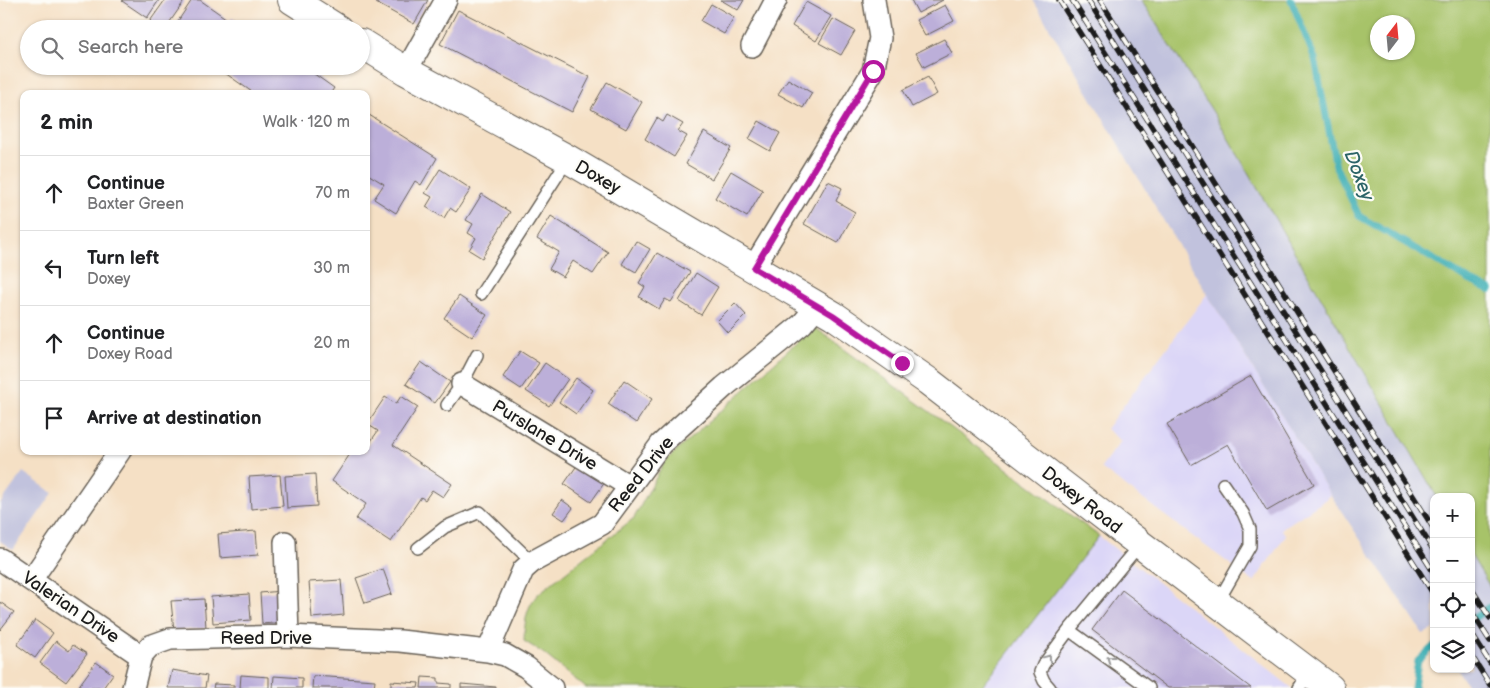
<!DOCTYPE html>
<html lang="en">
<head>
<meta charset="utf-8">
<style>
  body { margin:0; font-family:"Balsamiq Sans",sans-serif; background:#f2f2f2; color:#202124 }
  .controls { position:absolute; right:15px; bottom:15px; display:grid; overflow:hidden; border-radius:10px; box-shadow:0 1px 4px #0004 }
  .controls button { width:45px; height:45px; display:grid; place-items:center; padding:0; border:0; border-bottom:1px solid #e0e0e0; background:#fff; color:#202124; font:25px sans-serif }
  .compass { position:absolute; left:1370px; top:15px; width:45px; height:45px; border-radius:50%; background:#fff; box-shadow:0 1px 4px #0004; rotate:16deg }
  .stop { position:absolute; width:15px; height:15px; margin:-11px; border:4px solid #b5179e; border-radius:50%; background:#fff }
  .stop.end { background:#b5179e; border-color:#fff; box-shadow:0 1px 5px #0008 }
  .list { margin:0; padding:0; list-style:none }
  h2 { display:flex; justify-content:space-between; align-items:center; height:65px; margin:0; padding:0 20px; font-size:21px }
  h2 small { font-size:16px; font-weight:400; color:#757577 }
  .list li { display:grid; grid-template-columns:32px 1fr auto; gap:15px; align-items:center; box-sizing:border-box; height:75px; padding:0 20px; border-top:1px solid #e0e0e0 }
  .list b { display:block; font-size:19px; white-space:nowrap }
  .list p { margin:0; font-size:16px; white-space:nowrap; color:#757577 }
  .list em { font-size:16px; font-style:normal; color:#757577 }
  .icon { flex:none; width:28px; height:28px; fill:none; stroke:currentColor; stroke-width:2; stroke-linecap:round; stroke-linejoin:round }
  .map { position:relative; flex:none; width:1490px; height:688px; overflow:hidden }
  .search { position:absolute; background:#fff; box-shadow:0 1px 4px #0004; left:20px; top:20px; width:350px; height:55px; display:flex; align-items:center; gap:12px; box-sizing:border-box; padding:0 18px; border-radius:28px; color:#757577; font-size:19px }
  .panel { position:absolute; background:#fff; box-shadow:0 1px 4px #0004; left:20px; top:90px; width:350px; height:365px; border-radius:10px }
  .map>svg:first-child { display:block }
  .built { fill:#dbd6f7 }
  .industrial { fill:#c1c2dd }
  .green { fill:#a7c369; stroke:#627042; fill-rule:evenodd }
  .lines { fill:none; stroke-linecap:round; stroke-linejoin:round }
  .stream { stroke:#3badb3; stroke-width:7 }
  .building { fill:#bcafd9 }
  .lane-casing { stroke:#686157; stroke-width:14 }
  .street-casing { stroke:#686157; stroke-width:24 }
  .secondary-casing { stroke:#686157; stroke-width:30 }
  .lane { stroke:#fff; stroke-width:11 }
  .street { stroke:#fff; stroke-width:21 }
  .secondary { stroke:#fff; stroke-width:28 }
  .rail-casing { stroke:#1c1c1c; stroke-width:5.5 }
  .rail { stroke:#fdfcf7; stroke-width:4; stroke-dasharray:11; stroke-linecap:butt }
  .oneway { stroke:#999 }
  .route { stroke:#b5179e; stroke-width:6 }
  .labels { text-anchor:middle; stroke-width:4.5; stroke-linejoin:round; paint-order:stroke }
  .street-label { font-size:18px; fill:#1c1c1c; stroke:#fdfcf7 }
  .water-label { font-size:19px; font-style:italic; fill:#2c6468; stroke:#fdfcf7 }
</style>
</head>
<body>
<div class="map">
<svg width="1490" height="688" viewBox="0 0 1490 688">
  <rect width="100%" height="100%" fill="#fdfcf7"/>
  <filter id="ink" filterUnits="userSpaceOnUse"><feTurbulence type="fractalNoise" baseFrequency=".02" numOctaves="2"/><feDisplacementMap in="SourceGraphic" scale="10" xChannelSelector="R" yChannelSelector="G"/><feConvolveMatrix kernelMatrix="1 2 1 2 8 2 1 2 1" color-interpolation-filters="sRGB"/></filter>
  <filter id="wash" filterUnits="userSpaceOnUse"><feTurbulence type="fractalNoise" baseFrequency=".0096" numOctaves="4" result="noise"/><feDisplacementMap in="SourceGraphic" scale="20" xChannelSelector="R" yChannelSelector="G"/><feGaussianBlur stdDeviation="1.12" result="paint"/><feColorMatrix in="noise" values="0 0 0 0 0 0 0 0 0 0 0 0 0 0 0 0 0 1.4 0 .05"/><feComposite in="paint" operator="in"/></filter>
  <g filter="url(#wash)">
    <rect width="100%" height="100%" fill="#f5e0c5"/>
    <!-- built -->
    <path class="built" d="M1207,294L1330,494L1327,499L1281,529L1286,535L1254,582L1101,468L1121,441L1106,429Z
      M1099,536L1292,688H981Z"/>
    <!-- industrial -->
    <path class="industrial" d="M1033,0H1141L1213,112L1437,497H1434V629L1423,634L1330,494L1207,294Z
      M23,472L53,493L13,550L0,541V504Z
      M1471,555L1490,587V688H1469L1457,669H1471Z"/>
    <!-- green -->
    <path class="green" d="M1141,0H1490V587L1471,555V497H1437L1213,112ZM1408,22V52H1378V22Z
      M814,327L1099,536L981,688H586L543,653L524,641C525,622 525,609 538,594L634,518L665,461Z"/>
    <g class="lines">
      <!-- stream -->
      <path class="stream" d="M1291,0L1315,59L1336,167L1359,216L1469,280L1490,290
        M1471,620L1490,607
        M1414,688L1418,661L1434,646"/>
    </g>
    <g id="blocks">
      <!-- building -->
      <path class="building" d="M123,0H159L147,18L122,1Z
        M165,0H185L165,29H155L148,24Z
        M192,0H200L227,19L220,29H181L183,25L178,21Z
        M378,0H428L414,24L376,3Z
        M721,0H744L738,10Z
        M911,0H943L918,13Z
        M806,2L831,16L816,41L792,26Z
        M711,4L734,17L724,34L701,21Z
        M945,5L954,21L925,36L916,20Z
        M458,10L590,77L572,112L440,44Z
        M232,18L248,29H225Z
        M833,19L855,31L841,55L819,43Z
        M944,39L952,53L924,67L916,53Z
        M215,66H303L334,88L330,94H255Z
        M928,77L937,94L912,107L903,90Z
        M788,79L812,93L803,108L778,94Z
        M607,82L642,102L626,129L591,109Z
        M366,113L437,158L421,185L415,181L396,213L374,199L384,184L366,173Z
        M667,115L683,124L678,131L687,136L674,157L645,139L657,118L663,122Z
        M759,121L780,133L770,151L749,139Z
        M704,132L731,148L712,179L686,164Z
        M440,169L471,189L456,212L450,208L444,218L426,207L432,197L425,193Z
        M731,171L763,190L747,217L715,198Z
        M828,181L842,188L836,201L855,212L838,243L804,224Z
        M482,194L510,212L482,258L469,250L476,238L468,233L473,224L466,220Z
        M551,216L608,252L593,274L573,261L563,277L549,269L559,252L537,239Z
        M636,241L650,249L636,272L622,264Z
        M657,253L690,272L671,302L665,299L659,309L639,297L645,287L639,283Z
        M696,273L718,287L701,315L679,301Z
        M459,296L487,315L472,337L444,318Z
        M735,303L746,315L728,333L717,321Z
        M520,351L539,363L521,389L503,377Z
        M421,362L450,382L435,403L406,384Z
        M545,363L568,379L549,406L526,391Z
        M1251,376L1314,484L1267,511L1228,444L1191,465L1167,424Z
        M576,378L593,390L576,414L559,402Z
        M624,380L652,399L636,423L608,404Z
        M401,396L418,407L393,445L452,484L443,497L432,490L425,500L421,497L391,542L356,519L366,504L332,481L352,451H366V444L368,445L378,431L367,424L385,397L396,404Z
        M578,464L605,482L591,502L564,484Z
        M315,474L317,506L287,508L285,476Z
        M280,475L283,506L251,509L249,477Z
        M562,500L573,508L564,520L553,513Z
        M256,531L258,555L220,558L218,534Z
        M383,569L392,594L365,603L356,578Z
        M341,580L344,615L312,618L309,582Z
        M1122,590L1251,688H1168L1092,630Z
        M281,591L283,622L262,624L260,593Z
        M249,594L251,620L213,623L211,597Z
        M204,599L206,628L174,631L171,601Z
        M0,602L14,612L0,630Z
        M35,620L53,633L35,658L17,645Z
        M56,641L69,651L73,645L87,654L66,682L40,663Z
        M96,662L113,674L103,688H80L78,687Z
        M172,670L207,676L205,688H168Z
        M241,675L269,677V688H240Z
        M274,676L302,678V688H273Z
        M313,676L375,680L374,688H312Z
        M422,677L438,678V683L451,684V688H421Z
        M391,681L419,683L418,688H391Z
        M214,684L234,685V688H213Z
        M461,684L496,687V688H461Z"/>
    </g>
  </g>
  <g filter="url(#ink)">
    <use href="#blocks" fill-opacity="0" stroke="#686157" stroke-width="1"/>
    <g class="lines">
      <defs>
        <path id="lane" d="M481,294L568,159
          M447,405L462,384L477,355
          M1140,544L1069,630L1149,688
          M418,548L445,527L480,512L532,562
          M1217,603L1250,546V529L1243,513L1223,484
          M1050,688L1044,681L1040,672L1043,665L1069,630
          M1299,688L1309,673"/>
        <path id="street" d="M752,46L776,0
          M406,71L446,0
          M753,268L873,71L880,38L874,0
          M462,384L629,486
          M285,542L288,636
          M0,559L141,656
          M31,580L120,451
          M488,651L523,570L532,562L602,524L661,444L724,387L802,324L817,306
          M133,688L141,656L150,646L170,639L288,636L400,641L488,651L505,655L526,667L552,688"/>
        <path id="secondary" d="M292,0L338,29
          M361,43L406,71L568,159L833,315L928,381L1140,544L1330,688"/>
      </defs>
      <!-- lane casing -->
      <use href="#lane" class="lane-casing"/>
      <!-- street casing -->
      <use href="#street" class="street-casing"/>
      <!-- secondary casing -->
      <use href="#secondary" class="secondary-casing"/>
      <!-- lane -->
      <use href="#lane" class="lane"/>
      <!-- street -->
      <use href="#street" class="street"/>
      <!-- secondary -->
      <use href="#secondary" class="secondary"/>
      <defs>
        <path id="rail" d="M1059,0L1434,595
          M1072,0L1434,573
          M1088,0L1434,551
          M1100,0L1434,529
          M1471,588L1490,618
          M1471,611L1490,641
          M1471,633L1490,663
          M1471,655L1490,685"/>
      </defs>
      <!-- rail casing -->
      <use href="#rail" class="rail-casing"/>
      <!-- rail -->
      <use href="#rail" class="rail"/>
    </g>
    <!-- one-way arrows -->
    <defs><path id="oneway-chevron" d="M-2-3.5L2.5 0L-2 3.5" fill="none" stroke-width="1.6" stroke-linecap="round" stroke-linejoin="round" transform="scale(1.25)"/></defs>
    <g class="oneway">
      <use href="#oneway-chevron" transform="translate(1048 658) rotate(-53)"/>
      <use href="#oneway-chevron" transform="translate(1110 659) rotate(-144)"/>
    </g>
  </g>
  <g class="lines" filter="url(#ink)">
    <!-- route -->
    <path class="route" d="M873,71L754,268L833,315L902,363"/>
  </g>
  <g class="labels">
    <!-- street labels -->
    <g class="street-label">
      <text transform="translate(598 177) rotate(30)" y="6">Doxey</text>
      <text transform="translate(545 435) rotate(31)" y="6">Purslane Drive</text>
      <text transform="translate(641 474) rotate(-51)" y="6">Reed Drive</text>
      <text transform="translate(1082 500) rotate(38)" y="6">Doxey Road</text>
      <text transform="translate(71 607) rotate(34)" y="6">Valerian Drive</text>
      <text x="266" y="644">Reed Drive</text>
    </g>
    <!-- water labels -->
    <g class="water-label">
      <text transform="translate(1360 175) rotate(69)" y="7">Doxey</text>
    </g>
  </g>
</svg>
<div class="controls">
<button>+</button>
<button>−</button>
<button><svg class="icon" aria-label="locate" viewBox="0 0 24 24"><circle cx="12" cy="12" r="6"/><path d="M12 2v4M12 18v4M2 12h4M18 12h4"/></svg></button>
<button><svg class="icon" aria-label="layers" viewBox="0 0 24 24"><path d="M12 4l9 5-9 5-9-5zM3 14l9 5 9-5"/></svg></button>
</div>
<svg class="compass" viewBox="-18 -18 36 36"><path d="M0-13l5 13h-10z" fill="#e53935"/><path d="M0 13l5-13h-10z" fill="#757577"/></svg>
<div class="stop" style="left:873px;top:71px"></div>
<div class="stop end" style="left:902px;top:363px"></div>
<div class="search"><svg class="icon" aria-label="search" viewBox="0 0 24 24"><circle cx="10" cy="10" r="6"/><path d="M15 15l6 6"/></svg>Search here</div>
<section class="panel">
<h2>2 min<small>Walk · 120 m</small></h2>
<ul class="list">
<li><svg class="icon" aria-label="ahead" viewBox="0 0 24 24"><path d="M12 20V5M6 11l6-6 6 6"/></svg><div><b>Continue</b><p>Baxter Green</p></div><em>70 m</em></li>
<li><svg class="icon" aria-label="left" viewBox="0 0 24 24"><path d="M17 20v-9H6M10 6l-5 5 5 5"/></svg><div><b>Turn left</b><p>Doxey</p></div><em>30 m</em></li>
<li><svg class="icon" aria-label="ahead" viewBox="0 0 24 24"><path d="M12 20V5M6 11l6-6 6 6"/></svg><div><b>Continue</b><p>Doxey Road</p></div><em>20 m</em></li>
<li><svg class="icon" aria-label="arrive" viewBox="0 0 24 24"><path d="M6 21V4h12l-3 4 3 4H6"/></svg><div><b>Arrive at destination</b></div></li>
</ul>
</section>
</div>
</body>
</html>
